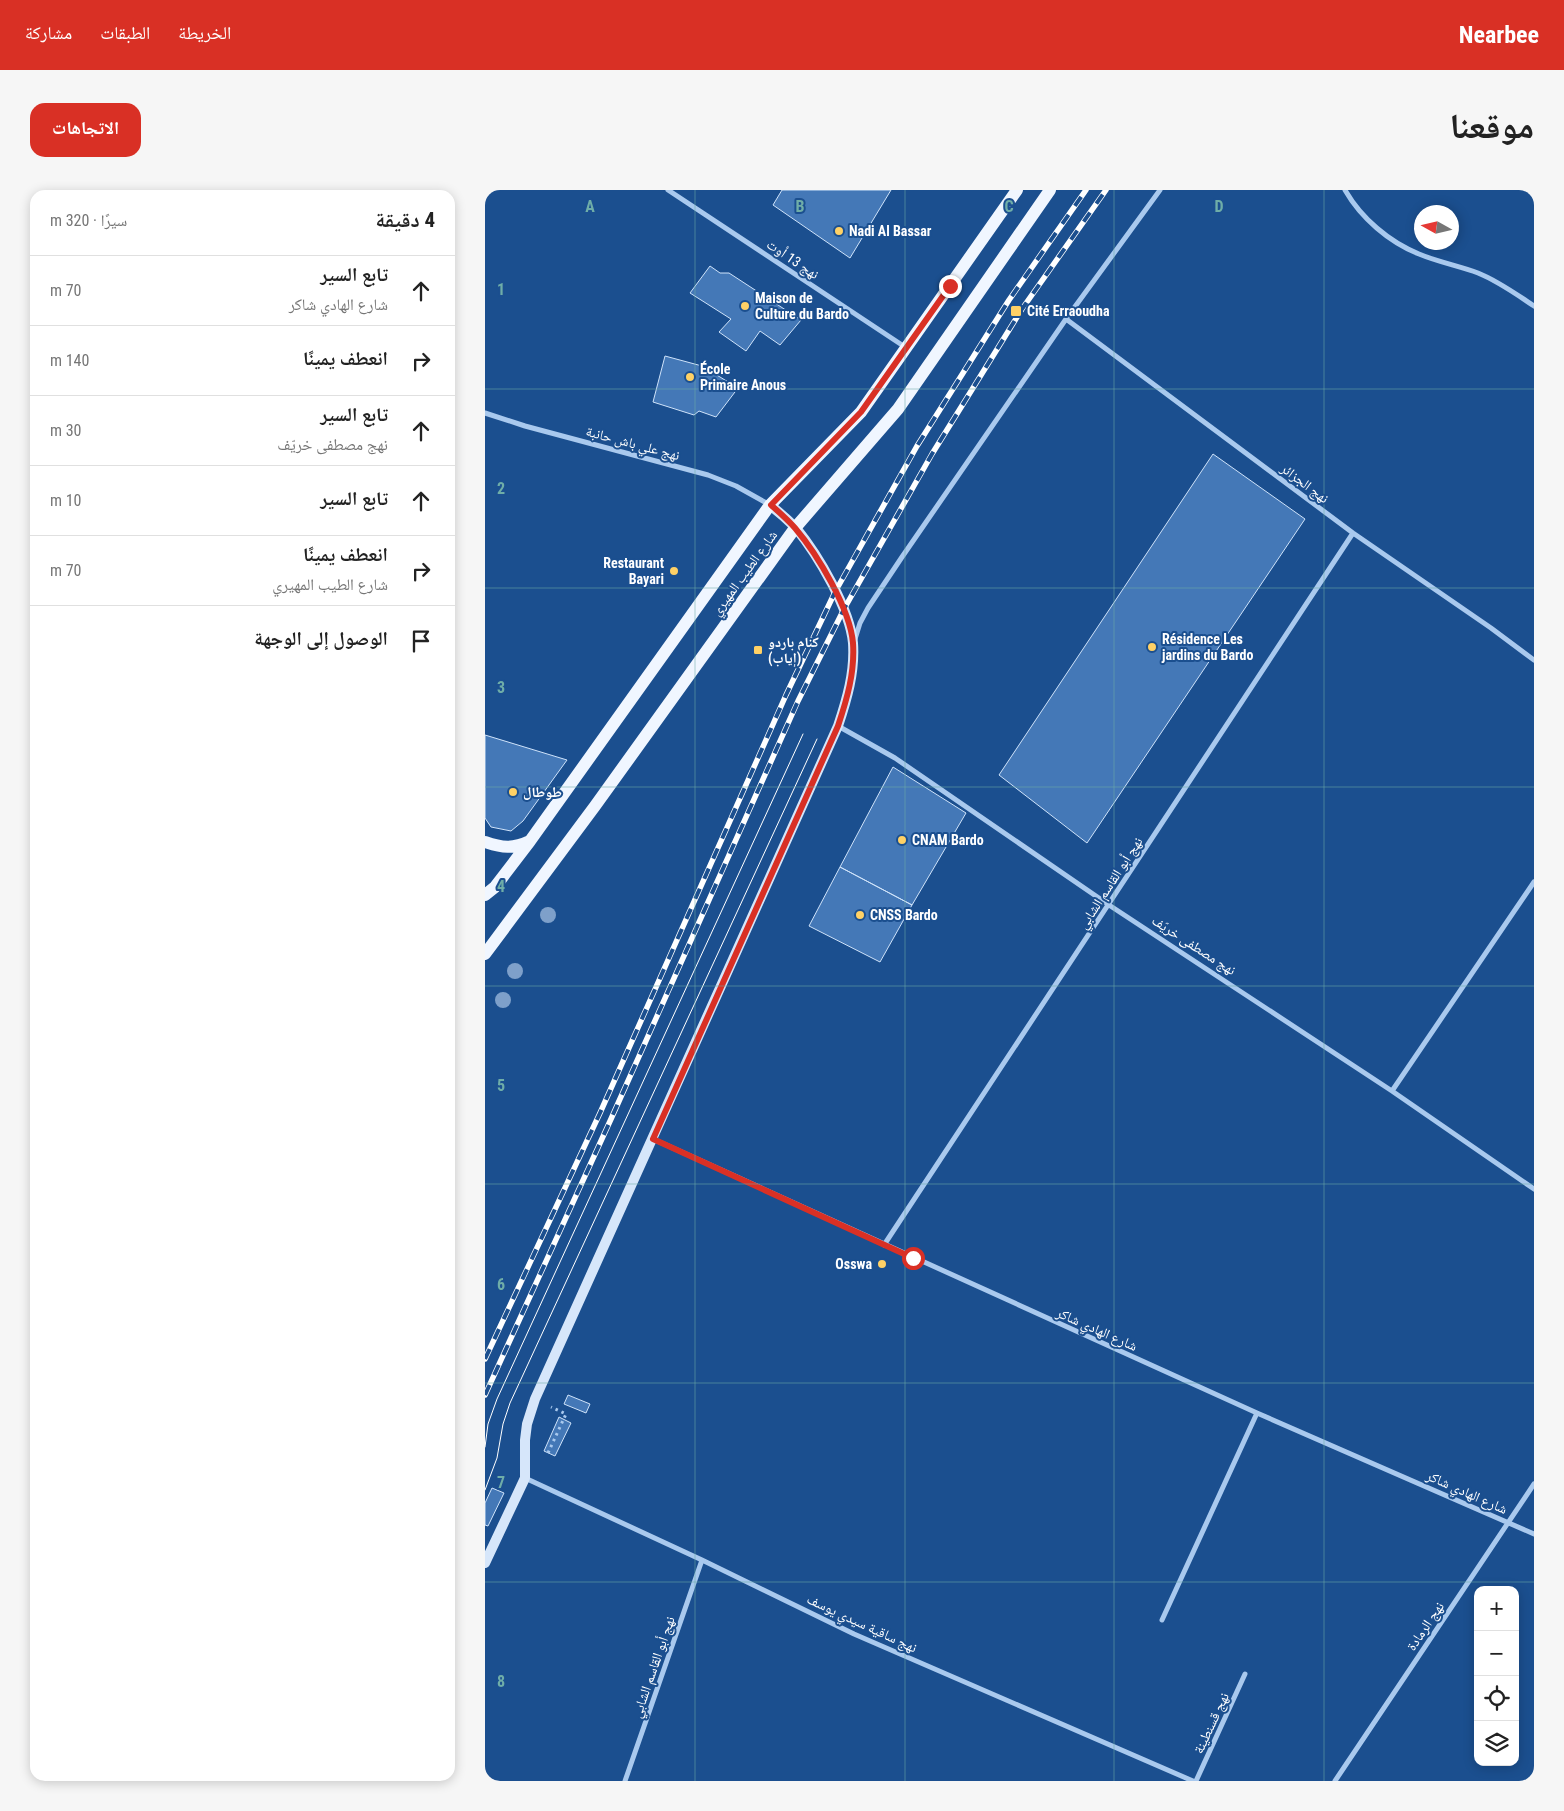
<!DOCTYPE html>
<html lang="ar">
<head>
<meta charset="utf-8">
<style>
  body { margin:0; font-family:"Roboto Condensed","Noto Naskh Arabic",sans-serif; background:#f6f6f6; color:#222; direction:rtl }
  .controls { position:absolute; right:15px; bottom:15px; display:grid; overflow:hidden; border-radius:10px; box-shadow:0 2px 12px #0003 }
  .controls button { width:45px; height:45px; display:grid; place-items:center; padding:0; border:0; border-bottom:1px solid #e0e0e0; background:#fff; color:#222; font:25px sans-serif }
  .compass { position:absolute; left:929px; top:15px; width:45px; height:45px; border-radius:50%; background:#fff; box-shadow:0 2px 12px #0003; rotate:278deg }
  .stop { position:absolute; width:15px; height:15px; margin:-11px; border:4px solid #d93025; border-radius:50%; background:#fff }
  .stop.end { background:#d93025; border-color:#fff; box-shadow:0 1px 5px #0008 }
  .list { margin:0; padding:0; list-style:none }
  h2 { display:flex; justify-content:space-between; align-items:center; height:65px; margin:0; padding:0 20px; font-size:21px }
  h2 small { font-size:16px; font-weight:400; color:#767676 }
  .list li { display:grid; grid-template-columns:32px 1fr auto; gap:15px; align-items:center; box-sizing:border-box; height:70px; padding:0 20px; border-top:1px solid #e0e0e0 }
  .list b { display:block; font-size:19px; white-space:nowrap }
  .list p { margin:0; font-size:16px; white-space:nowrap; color:#767676 }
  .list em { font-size:16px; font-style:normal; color:#767676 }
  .icon { flex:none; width:28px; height:28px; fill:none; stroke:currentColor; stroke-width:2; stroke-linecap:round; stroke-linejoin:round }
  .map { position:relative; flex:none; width:1049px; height:1591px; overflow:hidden; direction:ltr; border-radius:15px }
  header { display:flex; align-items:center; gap:30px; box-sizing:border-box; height:70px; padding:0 25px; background:#d93025; color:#fff }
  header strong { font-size:24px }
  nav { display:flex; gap:28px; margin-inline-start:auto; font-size:18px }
  .intro { display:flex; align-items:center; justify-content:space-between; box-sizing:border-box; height:120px; padding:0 30px }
  h1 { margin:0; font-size:35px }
  .button { padding:12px 22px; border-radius:15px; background:#d93025; color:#fff; font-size:18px; font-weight:700 }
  main { display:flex; gap:30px; padding:0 30px }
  aside { flex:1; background:#fff; border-radius:15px; box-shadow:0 2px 12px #0003 }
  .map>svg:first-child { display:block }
  .building { fill:#4478b7; stroke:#cfe3fa }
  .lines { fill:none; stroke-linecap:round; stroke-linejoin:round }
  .path { stroke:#a9c9ee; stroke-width:3; stroke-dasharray:2.5 4; stroke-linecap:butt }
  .street { stroke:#a9c9ee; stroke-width:5 }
  .secondary { stroke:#d6e6fa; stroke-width:10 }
  .primary { stroke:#f0f6ff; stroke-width:12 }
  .tram { stroke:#fff; stroke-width:1 }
  .rail-casing { stroke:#fff; stroke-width:5.5 }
  .rail { stroke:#1b4f8f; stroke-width:4; stroke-dasharray:11; stroke-linecap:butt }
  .tree { fill:#7ea0ca }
  .route { stroke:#d93025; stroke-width:6 }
  .grid { fill:none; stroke:#6fada8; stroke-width:1; stroke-opacity:0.55 }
  .poi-dot { fill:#ffd166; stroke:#1b4f8f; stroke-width:2 }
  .labels { text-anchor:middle; stroke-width:4; stroke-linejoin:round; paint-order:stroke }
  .poi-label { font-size:14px; font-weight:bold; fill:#fff; stroke:#1b4f8f; text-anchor:start }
  .street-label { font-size:14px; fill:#fff; stroke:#1b4f8f }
  .grid-label { font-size:16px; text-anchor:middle; font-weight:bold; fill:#6fada8; stroke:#1b4f8f; stroke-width:4; stroke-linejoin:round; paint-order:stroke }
</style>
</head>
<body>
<header>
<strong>Nearbee</strong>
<nav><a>الخريطة</a><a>الطبقات</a><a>مشاركة</a></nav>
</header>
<div class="intro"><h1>موقعنا</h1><a class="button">الاتجاهات</a></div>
<main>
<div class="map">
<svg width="1049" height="1591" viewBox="0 0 1049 1591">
  <rect width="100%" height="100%" fill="#1b4f8f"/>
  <!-- building -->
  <path class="building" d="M297,0H406L365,68L288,15Z
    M225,76L235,83H244L316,130L295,155L275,141L261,161L234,142L246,129L205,103Z
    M180,166L217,176L253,198L231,227L214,221L209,225L168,212Z
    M728,264L820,329L602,653L514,585Z
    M0,545L82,570L38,631L26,641L6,637L0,628Z
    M408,577L481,623L427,715L355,677Z
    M355,677L427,715L395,772L324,736Z
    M83,1205L105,1214L101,1223L79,1214Z
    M74,1227L86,1233L70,1266L59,1261Z
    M7,1298L19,1303L3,1336L0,1335V1313Z"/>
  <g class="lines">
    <!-- path -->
    <path class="path" d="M63,1263L81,1224L66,1217"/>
    <!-- street -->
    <path class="street" d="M183,0L420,157
      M860,0C876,28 904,52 934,64C953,72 974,76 993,83C1013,91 1031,104 1049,116
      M581,129L868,343L1006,438L1049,470
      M0,223L40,236L223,285L251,296L285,315
      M370,449L375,433L383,418L417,367L581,129L675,0
      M353,536L410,568L624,715L907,901L1049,999
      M907,901L1049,692
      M168,949L772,1223L1049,1344
      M399,1055L868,343
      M40,1288L217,1370L369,1444L708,1591
      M677,1430L772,1223
      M140,1591L217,1370
      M711,1591L760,1484
      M850,1591L1049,1294"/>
    <!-- secondary -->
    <path class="secondary" d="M0,1373L40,1288V1250L42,1234L50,1209L353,536C362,509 370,482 368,453C365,419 333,365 311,338C303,330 294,322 285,315"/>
    <!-- primary -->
    <path class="primary" d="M0,652C17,658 28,659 45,651
      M0,705L10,697L45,651L285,315L376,222L532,0
      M0,764L110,616L310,338L413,219L565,0"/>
    <!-- tram -->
    <path class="tram" d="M0,1257L3,1234L12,1209L318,544
      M0,1300L12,1268L18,1234L25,1213L332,549"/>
    <defs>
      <path id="rail" d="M0,1169L115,923L301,505L350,402L432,256L524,110L601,0
        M0,1205L126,929L313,511L359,419L447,264L537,119L621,0"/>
    </defs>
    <!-- rail casing -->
    <use href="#rail" class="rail-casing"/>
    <!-- rail -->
    <use href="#rail" class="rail"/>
  </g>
  <!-- trees -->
  <g class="tree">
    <circle cx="63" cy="725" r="8"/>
    <circle cx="30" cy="781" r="8"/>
    <circle cx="18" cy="810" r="8"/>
  </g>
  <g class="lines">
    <!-- route -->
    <path class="route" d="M428,1068L168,949L353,536C362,509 370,482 368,453C365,419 333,365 310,338C303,330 294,322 286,315L376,222L465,96"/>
  </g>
  <!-- grid -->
  <path class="grid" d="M210,0V1591M420,0V1591M629,0V1591M839,0V1591M0,199H1049M0,398H1049M0,597H1049M0,796H1049M0,994H1049M0,1193H1049M0,1392H1049"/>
  <!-- markers -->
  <g class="poi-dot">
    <circle cx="354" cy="41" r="5"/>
    <circle cx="260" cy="116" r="5"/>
    <rect x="525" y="115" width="12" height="12" rx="2.5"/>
    <circle cx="205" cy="187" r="5"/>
    <circle cx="189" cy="381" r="5"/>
    <circle cx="667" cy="457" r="5"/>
    <rect x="268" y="455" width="10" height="10" rx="2.5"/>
    <circle cx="28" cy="602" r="5"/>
    <circle cx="417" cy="650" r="5"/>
    <circle cx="375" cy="725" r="5"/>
    <circle cx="397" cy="1074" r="5"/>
  </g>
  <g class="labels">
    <!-- poi labels -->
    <g class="poi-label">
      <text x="364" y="46">Nadi Al Bassar</text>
      <text x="270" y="113">Maison de<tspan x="270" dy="16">Culture du Bardo</tspan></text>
      <text x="542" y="126">Cité Erraoudha</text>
      <text x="215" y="184">École<tspan x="215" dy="16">Primaire Anous</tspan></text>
      <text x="179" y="378" text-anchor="end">Restaurant<tspan x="179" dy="16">Bayari</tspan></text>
      <text x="677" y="454">Résidence Les<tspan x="677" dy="16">jardins du Bardo</tspan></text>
      <text x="283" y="457">كنام باردو<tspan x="283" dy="16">(إياب)</tspan></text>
      <text x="38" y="607">طوطال</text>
      <text x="427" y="655">CNAM Bardo</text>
      <text x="385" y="730">CNSS Bardo</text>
      <text x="387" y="1079" text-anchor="end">Osswa</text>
    </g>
    <!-- street labels -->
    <g class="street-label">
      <text transform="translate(308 69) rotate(34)" y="5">نهج 13 أوت</text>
      <text transform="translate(148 253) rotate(15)" y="5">نهج علي باش حانبة</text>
      <text transform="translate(820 293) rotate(37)" y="5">نهج الجزائر</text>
      <text transform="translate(259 383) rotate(-54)" y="5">شارع الطيب المهيري</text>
      <text transform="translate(625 693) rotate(-57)" y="5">نهج أبو القاسم الشابي</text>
      <text transform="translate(709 755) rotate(33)" y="5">نهج مصطفى خريّف</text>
      <text transform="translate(612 1139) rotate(24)" y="5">شارع الهادي شاكر</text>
      <text transform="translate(982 1302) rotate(24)" y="5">شارع الهادي شاكر</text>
      <text transform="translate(377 1433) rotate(25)" y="5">نهج ساقية سيدي يوسف</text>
      <text transform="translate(940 1436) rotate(-56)" y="5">نهج الرمادة</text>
      <text transform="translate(168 1477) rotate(-71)" y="5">نهج أبو القاسم الشابي</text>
      <text transform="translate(726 1533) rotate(-65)" y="5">نهج قسنطينة</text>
    </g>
  </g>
  <g class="grid-label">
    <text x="105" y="22">A</text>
    <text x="315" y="22">B</text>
    <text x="524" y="22">C</text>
    <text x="734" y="22">D</text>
    <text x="16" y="105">1</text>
    <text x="16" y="304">2</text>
    <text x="16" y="503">3</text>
    <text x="16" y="702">4</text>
    <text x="16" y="901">5</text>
    <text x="16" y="1100">6</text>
    <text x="16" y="1298">7</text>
    <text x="16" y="1497">8</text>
  </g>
</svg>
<div class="controls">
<button>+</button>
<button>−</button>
<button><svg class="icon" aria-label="locate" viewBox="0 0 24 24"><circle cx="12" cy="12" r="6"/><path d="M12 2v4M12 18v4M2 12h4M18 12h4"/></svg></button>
<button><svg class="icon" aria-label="layers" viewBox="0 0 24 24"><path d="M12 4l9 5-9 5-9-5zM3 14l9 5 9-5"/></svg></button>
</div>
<svg class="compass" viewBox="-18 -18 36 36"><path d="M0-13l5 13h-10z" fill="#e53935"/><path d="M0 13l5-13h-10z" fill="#767676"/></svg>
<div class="stop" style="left:428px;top:1068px"></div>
<div class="stop end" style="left:465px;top:96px"></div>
</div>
<aside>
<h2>4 دقيقة<small>سيرًا · 320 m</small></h2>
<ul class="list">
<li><svg class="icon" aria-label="ahead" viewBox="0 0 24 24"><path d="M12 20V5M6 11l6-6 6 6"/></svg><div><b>تابع السير</b><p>شارع الهادي شاكر</p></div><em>70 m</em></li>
<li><svg class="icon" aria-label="right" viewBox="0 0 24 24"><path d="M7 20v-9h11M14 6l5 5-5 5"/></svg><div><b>انعطف يمينًا</b></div><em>140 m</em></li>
<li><svg class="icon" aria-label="ahead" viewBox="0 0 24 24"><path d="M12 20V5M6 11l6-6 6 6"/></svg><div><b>تابع السير</b><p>نهج مصطفى خريّف</p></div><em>30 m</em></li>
<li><svg class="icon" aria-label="ahead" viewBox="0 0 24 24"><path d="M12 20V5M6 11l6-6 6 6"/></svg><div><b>تابع السير</b></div><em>10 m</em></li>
<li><svg class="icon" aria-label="right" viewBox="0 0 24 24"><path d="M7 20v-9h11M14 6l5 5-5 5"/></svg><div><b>انعطف يمينًا</b><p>شارع الطيب المهيري</p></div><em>70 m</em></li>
<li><svg class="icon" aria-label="arrive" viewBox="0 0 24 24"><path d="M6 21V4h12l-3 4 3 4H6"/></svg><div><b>الوصول إلى الوجهة</b></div></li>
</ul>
</aside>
</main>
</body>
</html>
